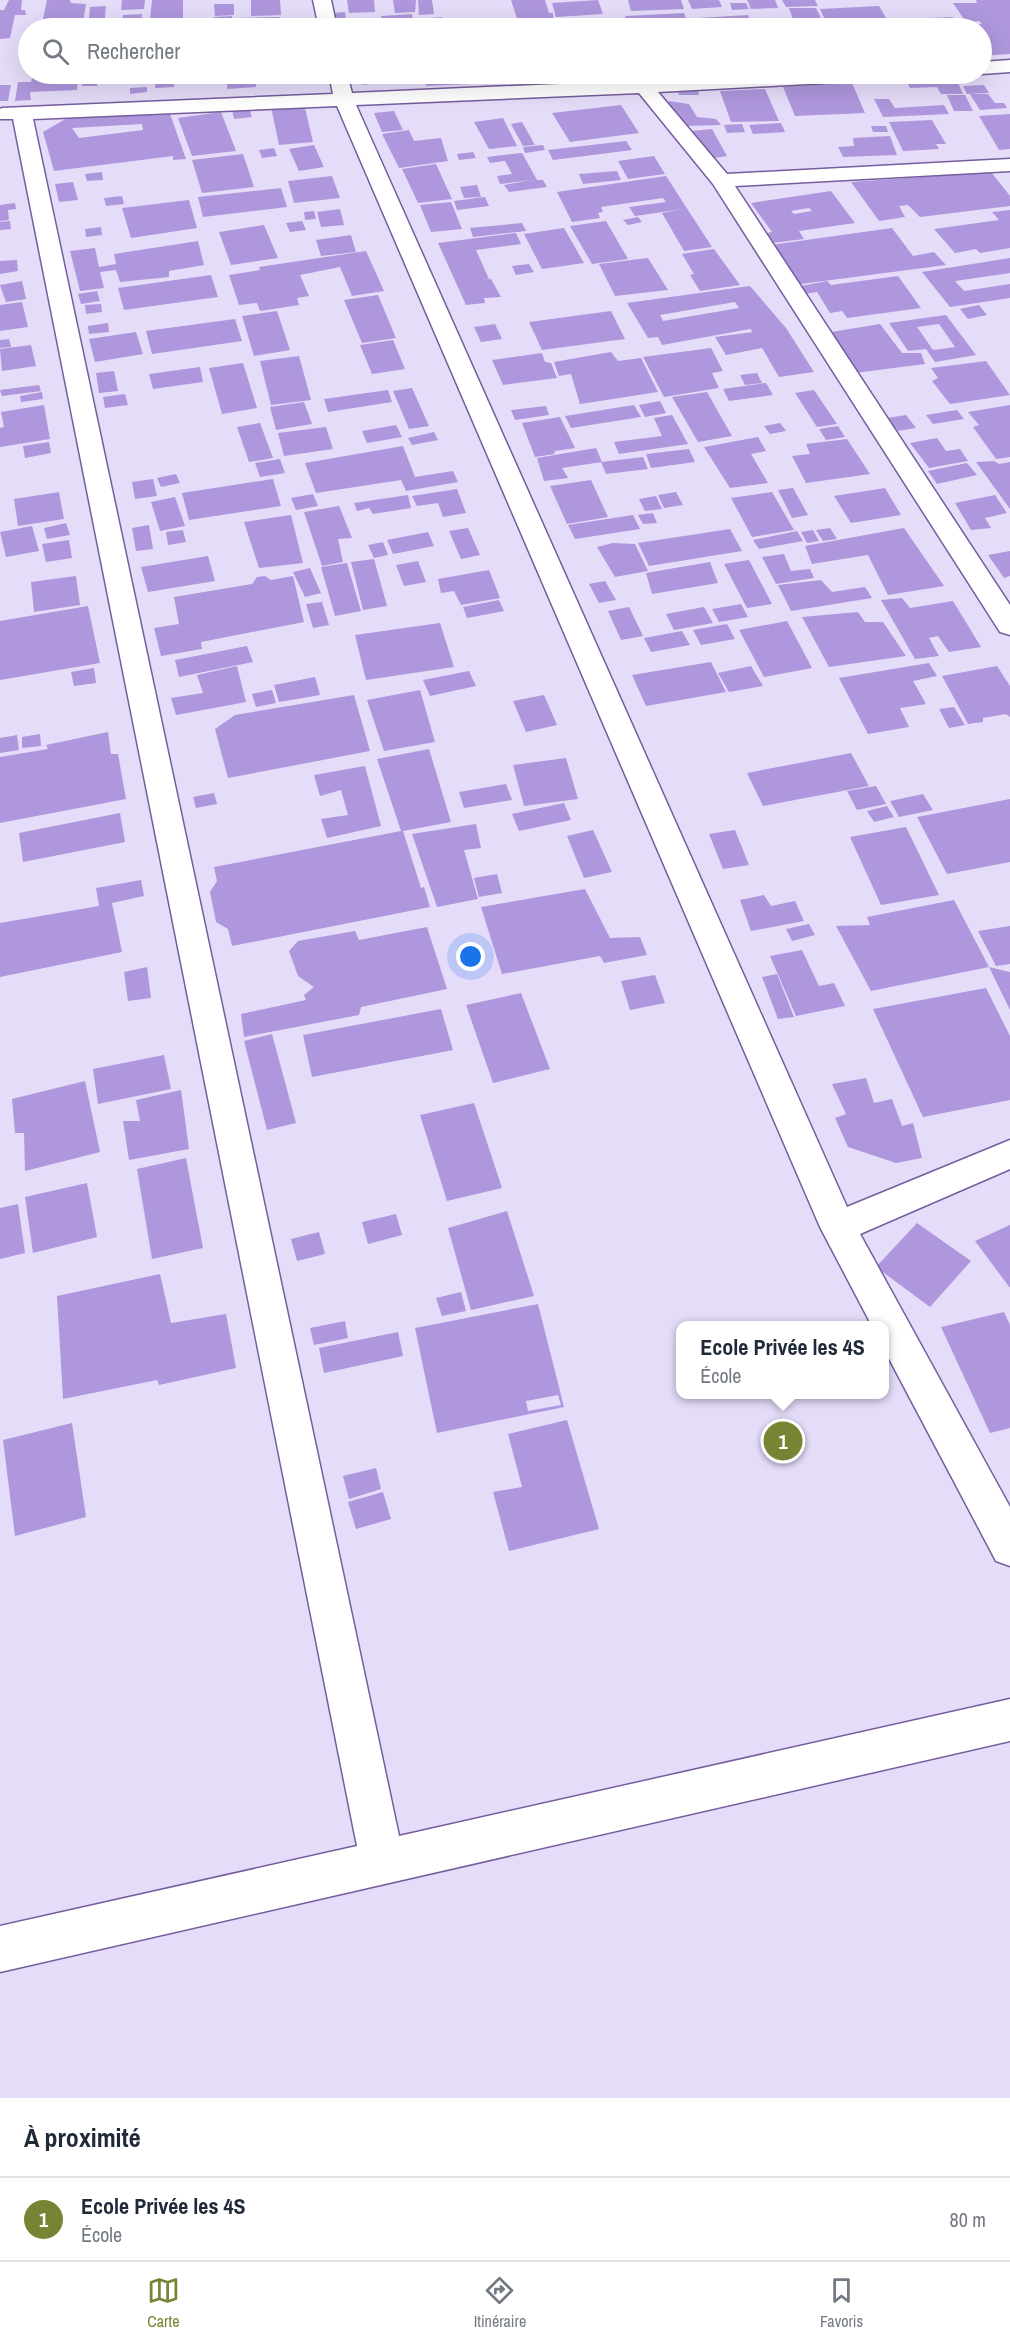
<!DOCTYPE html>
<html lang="fr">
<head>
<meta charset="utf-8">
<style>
  body { margin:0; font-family:"Archivo Narrow",sans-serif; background:#f6f6f7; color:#1f2937 }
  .you { position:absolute; left:471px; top:957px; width:21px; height:21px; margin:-15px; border:4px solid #fff; border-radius:50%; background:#1a73e8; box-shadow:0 0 0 9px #1a73e833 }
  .badge { display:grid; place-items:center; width:39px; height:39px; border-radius:50%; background:#758534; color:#fff; font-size:20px; font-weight:700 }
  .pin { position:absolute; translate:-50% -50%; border:3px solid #fff; box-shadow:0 2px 6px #0006 }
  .popup { position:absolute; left:676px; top:1321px; width:213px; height:78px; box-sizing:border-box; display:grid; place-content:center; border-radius:12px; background:#fff; filter:drop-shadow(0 2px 4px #0005); font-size:20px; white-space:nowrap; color:#747a83 }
  .popup b { font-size:22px; color:#1f2937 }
  .popup::after { content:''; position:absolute; left:50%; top:100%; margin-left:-12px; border:12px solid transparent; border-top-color:#fff }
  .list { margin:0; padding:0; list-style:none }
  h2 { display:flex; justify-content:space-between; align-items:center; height:78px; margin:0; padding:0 24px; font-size:26px }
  h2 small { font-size:20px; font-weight:400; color:#747a83 }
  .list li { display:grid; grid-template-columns:39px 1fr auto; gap:18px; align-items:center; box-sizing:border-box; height:84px; padding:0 24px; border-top:2px solid #e0e1e3 }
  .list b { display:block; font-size:22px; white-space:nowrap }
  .list p { margin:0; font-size:20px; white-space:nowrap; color:#747a83 }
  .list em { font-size:20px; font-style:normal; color:#747a83 }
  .icon { flex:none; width:33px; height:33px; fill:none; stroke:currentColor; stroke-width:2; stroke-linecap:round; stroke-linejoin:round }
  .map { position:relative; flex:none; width:1010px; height:2098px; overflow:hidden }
  .search { position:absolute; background:#fff; box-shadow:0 6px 24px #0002; left:18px; right:18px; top:18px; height:66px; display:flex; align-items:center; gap:15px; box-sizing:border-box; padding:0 21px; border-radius:33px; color:#747a83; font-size:22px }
  .sheet { height:162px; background:#fff }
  nav { display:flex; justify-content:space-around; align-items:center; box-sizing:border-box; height:84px; border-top:2px solid #e0e1e3; background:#fff; font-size:16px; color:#747a83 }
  nav a { display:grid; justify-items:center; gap:3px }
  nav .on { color:#758534 }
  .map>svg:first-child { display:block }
  .building { fill:#ae97dc; fill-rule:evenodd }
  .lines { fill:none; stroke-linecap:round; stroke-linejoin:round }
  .minor-casing { stroke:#755d9e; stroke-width:3 }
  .minor { fill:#fff; fill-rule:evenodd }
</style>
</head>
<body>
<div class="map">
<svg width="1010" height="2098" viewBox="0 0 1010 2098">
  <rect width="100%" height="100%" fill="#e5dcf9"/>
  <!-- building -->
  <path class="building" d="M9,0H22L21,10H25L26,15H15L10,38L0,39V10H4Z
    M47,0H70L71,3L86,4L82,28H41Z
    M122,0H145L144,9L121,10Z
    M152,0H183V28H149Z
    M251,0H280L281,15L251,16Z
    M347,0H374L375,12L349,13Z
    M393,0H416L415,12L395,13Z
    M418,0H432L434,14L419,15Z
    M511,0H545L549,13H553L554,28H520Z
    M598,0L603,14L556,17L552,3Z
    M628,0H681L684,9L631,11Z
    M688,0H719L722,7L692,9Z
    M747,0H775L778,8L751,9Z
    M782,0H815L818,6L786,7Z
    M976,0H1010V54L982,56V28H967L965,25L982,24L979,21L966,22L953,3H977Z
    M730,3H746L749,9L732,10Z
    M214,4H234V15L215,16Z
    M106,6L104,28H88L90,7Z
    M879,6L892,28H829L820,9Z
    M789,8H816L826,28H796Z
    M345,12L346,21H335L334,13Z
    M684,13L689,28H629L625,16Z
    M142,14L141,28H122L123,15Z
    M412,14L413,22L382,23L381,16Z
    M748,15L753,28H703L698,18Z
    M232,16V18L280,17V28H214V17Z
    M442,17L443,23L420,25L418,19Z
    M953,17L959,28H908L903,19Z
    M483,24L484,28H431V26Z
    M33,74H78L77,90L30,92L31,100L15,101L18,82H31Z
    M156,74H203V80L174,81V87L155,88Z
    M228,74H256V87L227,89Z
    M350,74H377L380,82L364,85Z
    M390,74H422L423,81L392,83Z
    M424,74H489L490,83L426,86Z
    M956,78L963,94H941L937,87L910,88L906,80Z
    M83,79H98L97,86H82Z
    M852,83L865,113L795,116L783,87Z
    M0,85H11L8,101H0Z
    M984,85L989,93L967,94L963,86Z
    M147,87V92L130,94V88Z
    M765,89L779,121L731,122L720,91Z
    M698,90L699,95H679L678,91Z
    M970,94H988L995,103H1004L1007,108L980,110Z
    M947,95H965L973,111H954Z
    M874,99H889L895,108L944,105L949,114L883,117Z
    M668,101L689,104L697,117L716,119L721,125L684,126Z
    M304,104L313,142L279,145L271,107Z
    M621,105L639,133L570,142L552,113Z
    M249,108L252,117L234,119L232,110Z
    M394,111L403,130L382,132L374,113Z
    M221,112L236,151L192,156L178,118Z
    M138,114H170L186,159L173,160V156L54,171L43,132L69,117ZM142,124L143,130L79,138L72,128Z
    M1010,114V149L999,150L979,116Z
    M503,118L517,146L489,149L474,122Z
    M932,120L946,144H936L939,149L903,151L889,122Z
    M522,122L535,145L523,146L511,124Z
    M781,123L785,132L753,134L749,125Z
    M742,124L745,132L727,133L724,125Z
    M871,126H886L888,132H873Z
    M712,129L727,156L708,159L691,131Z
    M409,130L414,141L441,138L448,161L399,168L382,134Z
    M890,136L897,155L843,157L838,147L854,146L853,138Z
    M626,141L632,150L553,160L548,150Z
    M314,145L324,167L299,171L289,149Z
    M543,145L545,150L525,153L523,147Z
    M274,148L277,156L262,158L259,150Z
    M473,152L476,158L459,160L457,154Z
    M522,153L537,180H543L547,187L509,192L504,185L531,180L500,184L497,176L512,174L505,161L490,163L487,157Z
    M243,154L254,187L202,193L192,160Z
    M654,156L665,174L628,179L618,161Z
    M436,164L452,199L418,203L402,169Z
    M617,171L621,180L583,184L579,174Z
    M102,172L103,180L87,181L85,174Z
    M991,172L1010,196V206L920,217L908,205L899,206L905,217L879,221L851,182Z
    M332,176L340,198L294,203L288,181Z
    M666,176L712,247L684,251L662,213L683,209L635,216L629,207L666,202L663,198L601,207L603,212L598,213L600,218L572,222L557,192Z
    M73,182L78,200L59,202L55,184Z
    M477,185L481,197L464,198L460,187Z
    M281,188L287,207L203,217L198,197Z
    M831,191L855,223L799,231L804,239L764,244L758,235L772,232L751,203ZM809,208L812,211L794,214L791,211Z
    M122,196L124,204L106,206L104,198Z
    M485,197L489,206L457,210L454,201Z
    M189,200L197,228L131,238L122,208Z
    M451,202L462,229L431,232L420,205Z
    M15,203L16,209L8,210L9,220L0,221V205Z
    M340,209L344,225L321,227L317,212Z
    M1010,210V248L980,253L976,249L955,253L934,229L999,220L992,212Z
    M314,211L316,219L305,220L304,212Z
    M638,217L642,222L628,225L623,220Z
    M10,221L11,229L0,230V222Z
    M302,221L306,230L290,232L286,223Z
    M606,221L628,259L592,264L570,226Z
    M522,223L526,231L473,237L470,228Z
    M264,225L278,258L231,265L219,232Z
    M101,227L102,235L86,237L85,229Z
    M564,228L584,263L542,269L524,234Z
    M892,228L913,256L934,252L946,265L793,285L771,245Z
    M516,233L521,244L476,250L489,279L475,281L491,279L501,297L484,298L485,303L466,305L438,243Z
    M351,235L356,252L321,256L316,240Z
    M198,241L204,265L169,271V277L120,282L116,270L100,272L104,288L80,291L70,251L95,248L99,267L116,264L114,254Z
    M714,249L740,285L700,291L690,275L694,274L682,254Z
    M366,251L384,291L352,296L340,267L300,275L309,296L297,298L299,305L260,311L257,303L239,305L229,275L260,270L259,267Z
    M648,258L668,290L615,296L599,264Z
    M1010,258V273L955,281L964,291L1010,284V298L950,307L922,272Z
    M17,260L18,271L0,274V261Z
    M529,264L534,272L516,275L512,266Z
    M211,275L218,297L124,310L118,288Z
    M898,276L921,308L847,318L842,311L830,313L817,292L800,295L796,287L827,281L831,285Z
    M22,281L26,299L6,302L0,285Z
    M750,286L786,328L814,372L779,377L762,348L726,355L715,337L753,332L750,329L662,345L658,337L648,338L627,303ZM735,302L739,308L663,321L660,315Z
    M97,291L100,301L81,304L78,294Z
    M378,295L396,338L362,343L344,300Z
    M22,302L28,327L0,331V305Z
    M101,304L102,312L86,314L85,305Z
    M979,305L987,315L968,319L960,309Z
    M277,311L290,350L254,356L242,316Z
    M611,311L625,339L542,350L529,322Z
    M946,315L976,355L935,362L926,349L908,351L889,323ZM939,324L955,347L933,350L917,327Z
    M235,319L242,341L152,354L146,331Z
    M108,323L109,332L89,334L88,326Z
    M495,324L502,339L481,342L474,327Z
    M880,324L902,353H921L925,364L847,374L819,334Z
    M136,332L143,354L95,362L89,339Z
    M9,339L11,347L0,348V340Z
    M393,340L405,369L372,374L360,345Z
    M31,345L36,366L2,371L0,349Z
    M711,348L723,371L712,373L719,388L664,397L643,357Z
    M611,352L618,361L641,358L658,392L580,404L571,374L559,376L554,362Z
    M542,353L545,362L551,363L557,378L503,385L492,360Z
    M299,356L311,400L271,405L260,361Z
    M986,361L1010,395L950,404L932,381L938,378L931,368Z
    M243,363L257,408L222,414L209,368Z
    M200,367L203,382L153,389L149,374Z
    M114,371L118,391L99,393L96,373Z
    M757,373L762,383L745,385L740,375Z
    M766,383L773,395L729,401L723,389Z
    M39,385L41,391L2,396L0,390Z
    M412,388L429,426L409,429L393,391Z
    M388,390L392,402L328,412L324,399Z
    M814,390L837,424L817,427L795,393Z
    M42,392L43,399L21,402L20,396Z
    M707,392L732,436L698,442L672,397Z
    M125,394L128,405L105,408L103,397Z
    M660,401L666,413L645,417L639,405Z
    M304,402L312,424L276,430L270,407Z
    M44,405L50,439L0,447V428L4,427L1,412Z
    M634,405L641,417L571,428L565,416Z
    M1010,405V457L996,459L973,427L979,425L968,412Z
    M546,406L549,415L515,420L511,410Z
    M957,410L964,419L933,424L926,415Z
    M672,415L688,444L619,454L614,442L662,436L654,418Z
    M906,415L916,428L898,431L887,418Z
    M560,417L575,448L555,451L554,454L535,457L522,423Z
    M260,423L273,458L249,462L237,427Z
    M780,423L786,431L770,434L764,426Z
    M396,425L402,437L367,443L362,431Z
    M838,426L845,437L826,440L819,429Z
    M326,427L333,449L284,456L278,433Z
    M434,432L438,440L412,445L408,438Z
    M758,437L766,451L751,454L768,483L730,488L704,447Z
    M937,438L946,451L960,449L968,461L929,468L910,443Z
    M847,439L870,474L806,483L792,456L810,454L806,444Z
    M49,442L51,453L25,458L23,446Z
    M403,446L415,477L453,471L458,482L406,491L401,480L316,493L305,463Z
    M596,448L602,462L562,468L568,478L544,481L537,458Z
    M689,449L695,462L651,468L646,454Z
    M643,457L648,469L606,474L601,462Z
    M280,459L285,473L260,477L255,463Z
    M994,461L999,464L1010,462V509L976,462Z
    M967,463L977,475L937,484L928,471Z
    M176,474L180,483L161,487L157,478Z
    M153,479L157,496L135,499L132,482Z
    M273,479L281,506L189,520L182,493Z
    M591,480L608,517L567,524L550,486Z
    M793,488L808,515L792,518L778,490Z
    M885,488L901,515L851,523L834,496Z
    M457,489L466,513L443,517L438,503L417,506L412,496Z
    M59,492L64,519L18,526L14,499Z
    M676,492L683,505L664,508L658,495Z
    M772,492L794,530L752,537L731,498Z
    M313,494L318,506L296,510L291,498Z
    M408,495L411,508L373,514L369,508L357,511L354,503Z
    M995,495L1007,513L985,518L991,528L971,530L955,503Z
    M656,496L662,509L645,511L639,499Z
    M175,497L185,526L160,531L151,502Z
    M339,506L352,538L338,539L343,562L322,566L304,512Z
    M653,513L657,523L643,524L638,515Z
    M291,515L303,563L259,568L244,522Z
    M633,515L640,529L575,539L568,525Z
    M66,523L70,535L47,539L44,528Z
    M149,525L153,549L136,551L132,528Z
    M32,526L39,551L6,557L0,532Z
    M468,528L480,555L461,559L449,531Z
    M830,528L837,539L823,541L816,530Z
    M904,528L944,586L888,595L868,555L812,564L805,546Z
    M730,529L742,551L649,566L638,543Z
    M183,530L186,542L168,545L166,532Z
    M813,530L819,541L807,543L801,532Z
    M797,531L803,541L759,549L753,540Z
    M428,532L434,546L393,554L387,540Z
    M69,540L72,558L46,562L42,544Z
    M383,542L388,555L374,558L368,545Z
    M613,543L635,544L648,571L615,577L597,547Z
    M1010,551V576L1004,578L988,555Z
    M784,554L791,571L810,569L814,578L776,584L762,557Z
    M208,556L215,581L148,592L141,567Z
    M374,559L387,606L363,610L351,562Z
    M749,560L772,604L747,608L724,564Z
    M418,561L426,582L404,586L396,565Z
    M710,562L718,583L652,594L646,573Z
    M347,563L361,611L335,616L321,567Z
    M310,568L321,593L305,597L293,572Z
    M489,570L500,598L461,605L454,591L441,593L438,579Z
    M76,576L80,605L34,612L31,582Z
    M265,576L271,580L293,576L304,622L201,642L202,649L161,656L154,628L179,624L174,597L252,584L257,577Z
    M821,580L832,592L865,587L872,598L791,611L778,585Z
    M605,581L616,600L599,603L589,584Z
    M902,598L910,608L953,601L981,647L949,652L938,636L929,638L939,656L915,659L881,600Z
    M499,600L504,611L467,618L463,607Z
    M322,602L329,625L313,628L306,604Z
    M741,604L748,617L719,622L712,609Z
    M88,606L100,663L0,680V621Z
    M629,607L643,636L621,640L608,611Z
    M704,607L713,623L674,630L666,614Z
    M858,612L865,622H883L906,656L829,667L802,617Z
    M787,621L812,668L764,677L739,630Z
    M440,623L454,667L366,680L355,635Z
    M727,624L735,639L701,645L693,630Z
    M682,631L690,645L651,652L644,638Z
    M247,646L253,662L179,677L175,660Z
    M711,662L726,692L646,706L632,675Z
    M929,663L937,676L913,681L926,704L900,708L909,727L868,734L839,678Z
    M237,666L246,702L176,715L171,698L203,693L197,675Z
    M751,666L763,686L729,692L718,673Z
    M997,666L1010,686V717L1006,714L983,718V722L968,724L942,676Z
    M94,668L96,683L74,686L71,672Z
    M469,671L476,686L430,696L423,680Z
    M315,677L320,695L279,702L274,685Z
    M272,690L276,703L256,707L252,694Z
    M420,690L435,742L384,751L367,700Z
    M354,695L370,751L228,778L215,729L235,715Z
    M544,695L557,725L526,732L513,701Z
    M954,707L965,725L949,728L939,709Z
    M108,732L111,754H118L126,799L0,823V757L48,749L46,745Z
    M40,734L41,746L22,748V737Z
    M17,735L19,750L0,753V738Z
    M429,749L451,822L403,831L421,888L424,887L430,907L232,946L228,929L216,922L210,892L217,881L214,867L401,831L377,759Z
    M851,753L869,786L763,806L747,773Z
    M566,758L578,799L524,806L513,765Z
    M365,766L381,826L327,838L321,819L348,815L341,790L320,796L314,775Z
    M506,784L512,800L464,808L459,792Z
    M876,786L886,804L857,810L847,791Z
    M214,793L217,804L196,808L193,797Z
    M923,794L933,810L899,817L890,801Z
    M1010,799V862L947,874L917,817Z
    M564,803L571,820L519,831L512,814Z
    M887,806L894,817L874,822L867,811Z
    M120,813L125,842L23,862L19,833Z
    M476,824L481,848L464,850L478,899L437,907L412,834Z
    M906,827L939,895L881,905L850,837Z
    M593,830L612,872L584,878L567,836Z
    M735,830L749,865L723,869L709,834Z
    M497,874L502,893L479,897L474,878Z
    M141,880L144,896L112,903L122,952L0,977V923L99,906L96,888Z
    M585,889L610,938L640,937L647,955L604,963L600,956L502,974L481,907Z
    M764,895L771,906L795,901L804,921L751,931L740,900Z
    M954,900L989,967L871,991L836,926L870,925L867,917Z
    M809,924L815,935L792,941L786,929Z
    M1010,926V964L996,966L978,931Z
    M427,927L447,989L361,1007L359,1015L244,1037L241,1014L306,1000L304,995L314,987L298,976L289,951L298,941L355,931L359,940Z
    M802,950L819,986L834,983L845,1006L796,1016L770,956Z
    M147,967L151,998L128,1001L124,972Z
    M989,967L1010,972V1010Z
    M777,974L794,1017L778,1019L762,977Z
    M655,975L665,1003L630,1010L621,981Z
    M986,988L1010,1036V1100L923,1117L873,1009Z
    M521,993L550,1069L493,1083L466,1005Z
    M441,1009L453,1050L312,1077L303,1035Z
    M272,1034L296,1123L267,1130L244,1041Z
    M164,1055L171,1089L98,1104L93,1069Z
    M866,1078L874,1103L892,1099L902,1126L913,1123L922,1158L896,1163L848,1147L835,1118L846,1114L832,1084Z
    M85,1081L100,1152L25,1171L24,1133H15L12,1099Z
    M181,1090L189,1149L129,1160L123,1121H140L136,1100Z
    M474,1103L502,1188L447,1201L420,1115Z
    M186,1158L203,1248L152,1259L137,1169Z
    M87,1183L97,1237L33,1253L25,1197Z
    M18,1204L25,1253L0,1259V1208Z
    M507,1211L534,1296L471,1310L448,1228Z
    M396,1214L402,1235L368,1244L362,1222Z
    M917,1223L971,1261L930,1307L876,1267Z
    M1010,1225V1288L975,1241Z
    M319,1232L325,1254L297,1261L291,1239Z
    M160,1274L171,1323L226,1314L236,1368L159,1385L157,1380L63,1399L57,1296Z
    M461,1292L466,1311L442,1316L436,1298Z
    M538,1304L564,1407L437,1433L415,1328ZM558,1395L561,1405L528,1411L526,1401Z
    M1004,1312L1010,1325V1428L990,1433L941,1327Z
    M345,1321L348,1338L314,1345L310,1328Z
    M398,1332L403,1356L324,1373L319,1348Z
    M567,1420L599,1529L509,1551L493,1492L522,1487L508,1434Z
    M72,1423L86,1517L15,1536L3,1440Z
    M376,1468L381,1489L349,1499L343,1476Z
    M383,1492L391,1519L356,1529L348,1502Z"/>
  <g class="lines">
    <defs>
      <path id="minor" d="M313,0H331L337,28H319Z
        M1010,60V72L982,74H981L982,62Z
        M329,74H347L352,93L786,74H892L890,78L883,80L658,92L727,174L1010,159V171L735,186L1010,605V635L1000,632L713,184L639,93L356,105L847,1207L1010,1140V1169L860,1234L1010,1507V1566L996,1561L885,1351V1326H872L820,1227L337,106L33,119L399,1836L1010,1699V1741L0,1972V1926L357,1846L13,119H0V109L2,108L333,94Z"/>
    </defs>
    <!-- minor casing -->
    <use href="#minor" class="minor-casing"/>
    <!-- minor -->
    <use href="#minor" class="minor"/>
  </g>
</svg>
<div class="you"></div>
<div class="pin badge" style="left:783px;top:1441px">1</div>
<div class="popup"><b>Ecole Privée les 4S</b>École</div>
<div class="search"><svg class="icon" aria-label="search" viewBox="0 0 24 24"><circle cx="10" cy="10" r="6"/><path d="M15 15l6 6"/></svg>Rechercher</div>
</div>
<section class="sheet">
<h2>À proximité<small></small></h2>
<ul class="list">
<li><span class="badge">1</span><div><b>Ecole Privée les 4S</b><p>École</p></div><em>80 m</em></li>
</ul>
</section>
<nav>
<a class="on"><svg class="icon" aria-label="map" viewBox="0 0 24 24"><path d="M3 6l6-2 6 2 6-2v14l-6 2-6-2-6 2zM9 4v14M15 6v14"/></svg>Carte</a>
<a><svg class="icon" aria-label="directions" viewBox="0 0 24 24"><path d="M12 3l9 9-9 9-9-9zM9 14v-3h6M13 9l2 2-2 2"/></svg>Itinéraire</a>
<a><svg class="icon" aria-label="saved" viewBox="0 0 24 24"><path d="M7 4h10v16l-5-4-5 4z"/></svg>Favoris</a>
</nav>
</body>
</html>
